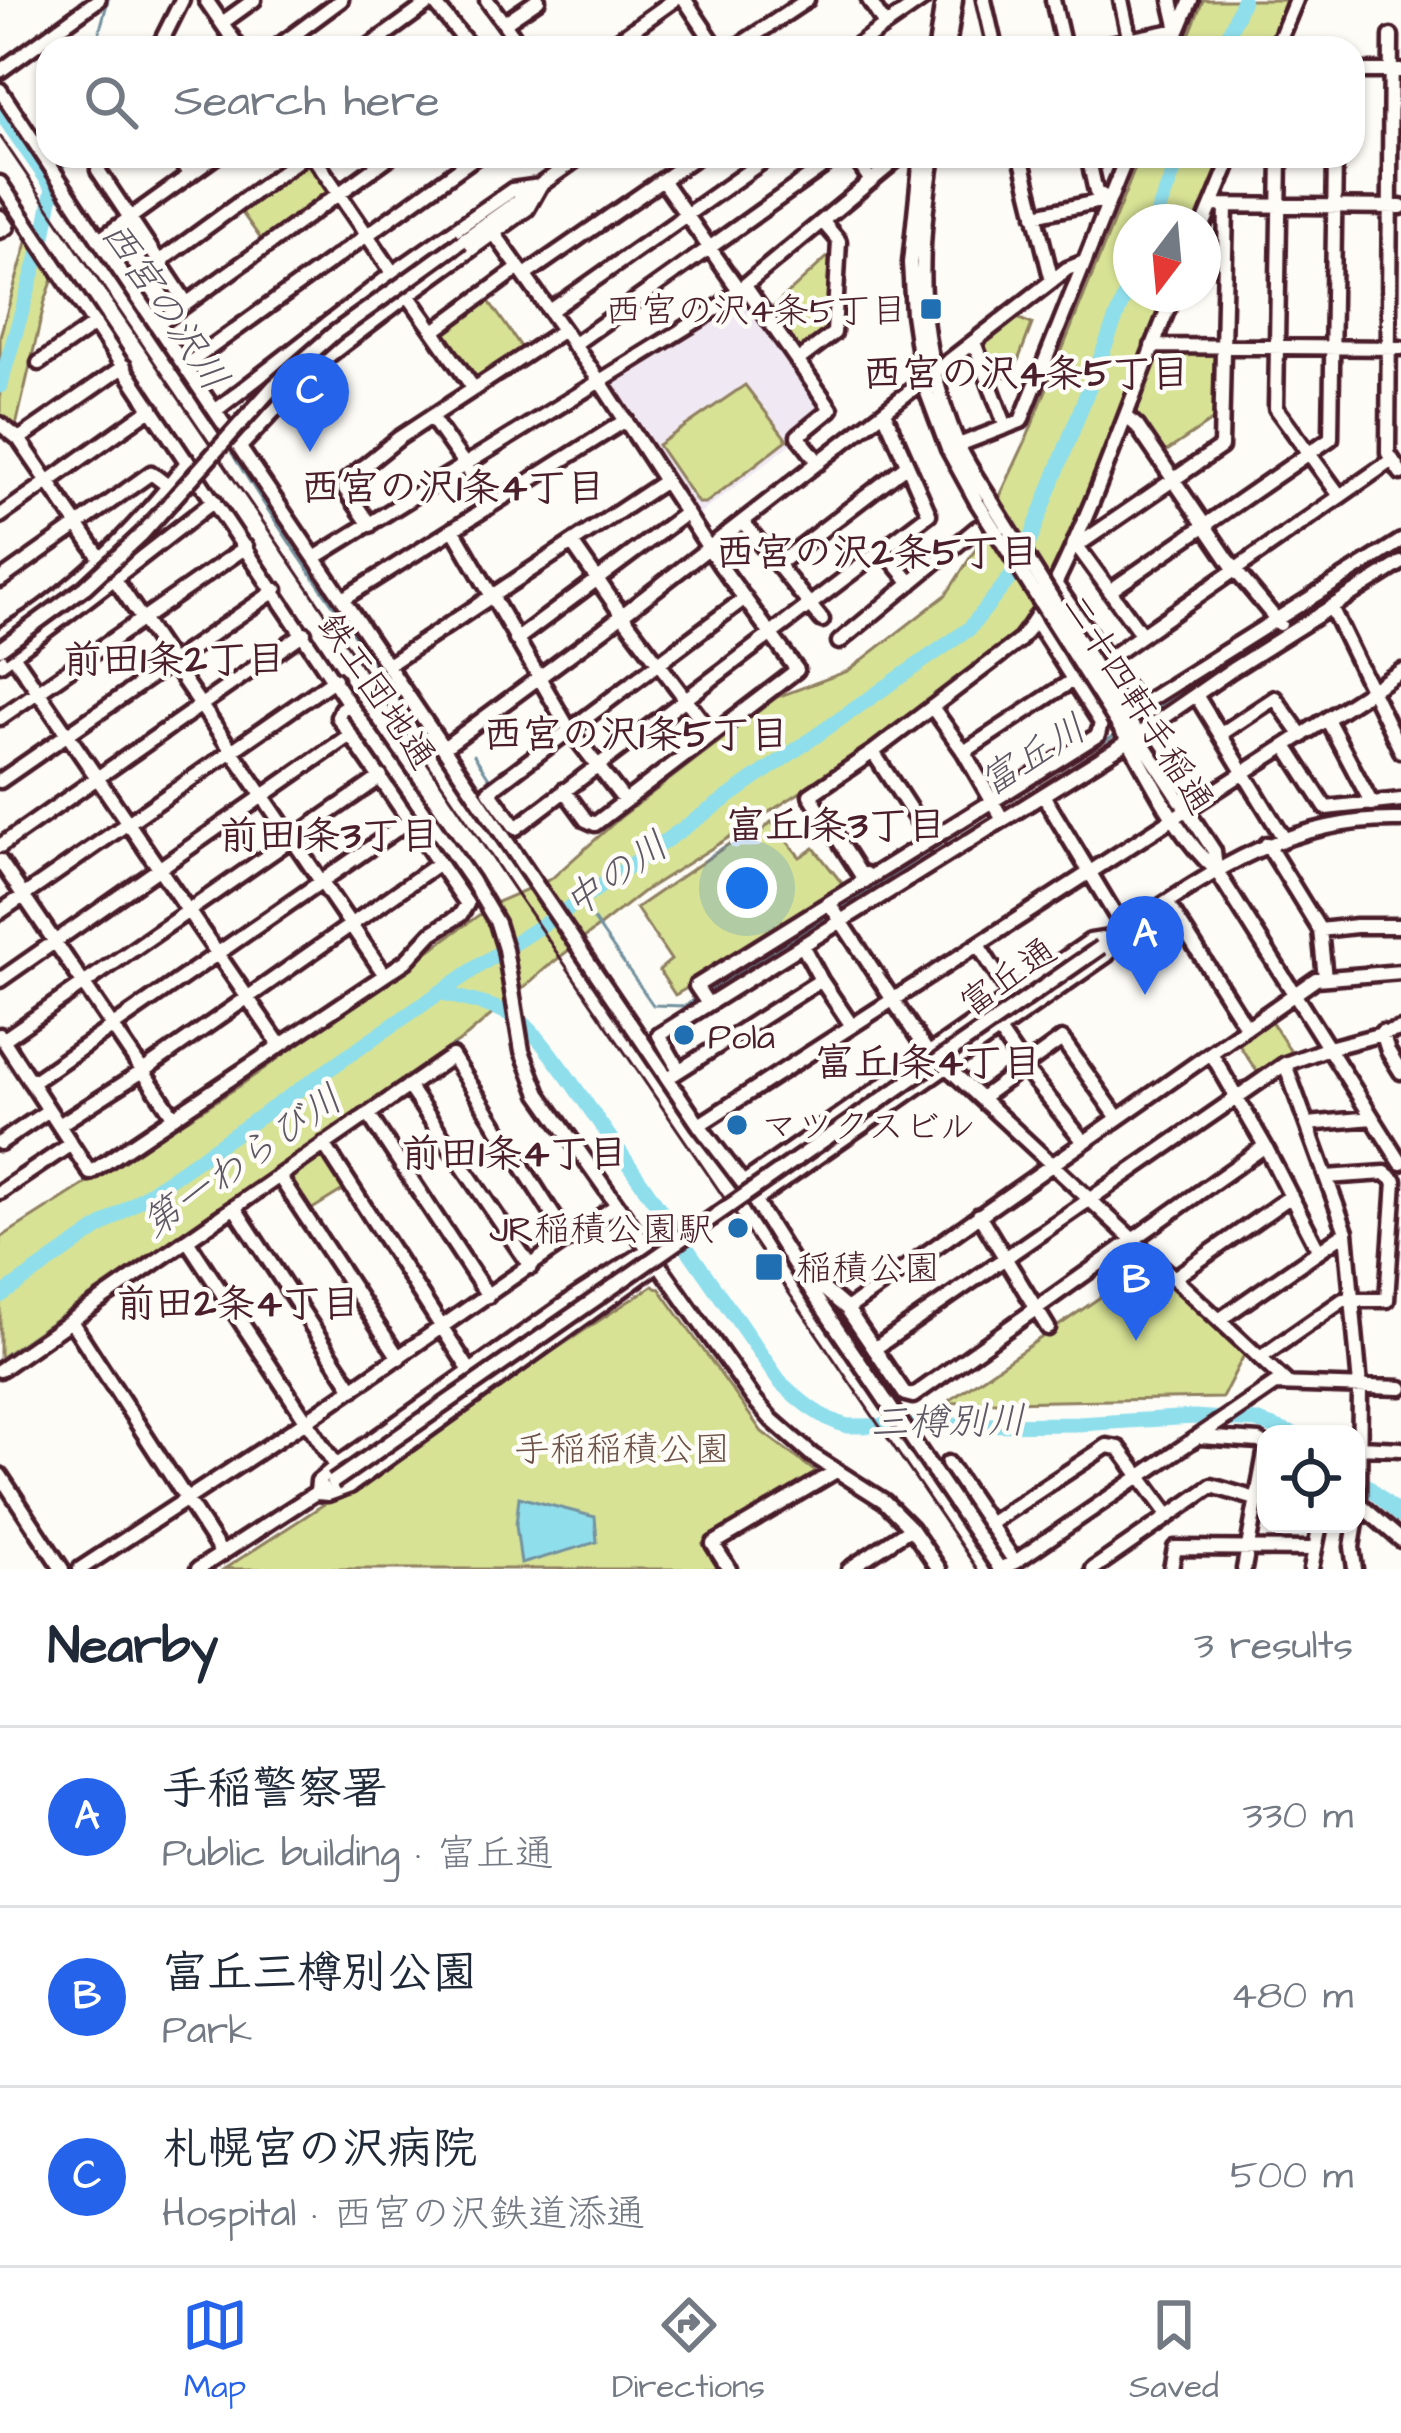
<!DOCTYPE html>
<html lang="en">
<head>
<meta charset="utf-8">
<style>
  body { margin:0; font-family:"Architects Daughter","Klee One",sans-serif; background:#f2f2f3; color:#1f2937 }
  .controls { position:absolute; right:36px; bottom:36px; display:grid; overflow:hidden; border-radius:24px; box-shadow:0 3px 9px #0004 }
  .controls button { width:108px; height:108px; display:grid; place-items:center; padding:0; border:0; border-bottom:3px solid #e0e1e3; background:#fff; color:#1f2937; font:60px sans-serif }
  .compass { position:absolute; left:1113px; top:204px; width:108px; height:108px; border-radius:50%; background:#fff; box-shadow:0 3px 9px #0004; rotate:196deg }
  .you { position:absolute; left:747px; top:888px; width:42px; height:42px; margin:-30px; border:9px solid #fff; border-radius:50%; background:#1a73e8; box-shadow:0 0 0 18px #1a73e833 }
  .badge { display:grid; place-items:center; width:78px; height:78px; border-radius:50%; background:#2563eb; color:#fff; font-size:39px; font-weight:700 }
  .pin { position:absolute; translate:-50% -99px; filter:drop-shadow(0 3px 6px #0008) }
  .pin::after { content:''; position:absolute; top:63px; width:42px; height:36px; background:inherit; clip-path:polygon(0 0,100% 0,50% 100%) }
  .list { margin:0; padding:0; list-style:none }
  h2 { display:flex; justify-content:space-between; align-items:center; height:156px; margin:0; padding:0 48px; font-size:51px }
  h2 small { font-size:39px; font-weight:400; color:#747a83 }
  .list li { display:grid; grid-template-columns:78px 1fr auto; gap:36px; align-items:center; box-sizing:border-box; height:180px; padding:0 48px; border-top:3px solid #e0e1e3 }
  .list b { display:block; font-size:45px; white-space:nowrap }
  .list p { margin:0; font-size:39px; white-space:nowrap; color:#747a83 }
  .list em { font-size:39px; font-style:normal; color:#747a83 }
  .icon { flex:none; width:66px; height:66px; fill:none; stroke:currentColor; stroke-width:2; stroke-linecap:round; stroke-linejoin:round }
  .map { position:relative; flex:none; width:1401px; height:1569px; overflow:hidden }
  .search { position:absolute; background:#fff; box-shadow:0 3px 9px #0004; left:36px; right:36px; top:36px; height:132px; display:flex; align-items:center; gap:30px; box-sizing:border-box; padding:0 42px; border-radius:36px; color:#747a83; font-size:45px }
  .sheet { height:696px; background:#fff }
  nav { display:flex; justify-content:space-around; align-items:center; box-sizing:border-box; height:168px; border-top:3px solid #e0e1e3; background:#fff; font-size:33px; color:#747a83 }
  nav a { display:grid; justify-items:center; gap:6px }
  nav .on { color:#2563eb }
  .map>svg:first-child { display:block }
  .built { fill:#f0e9f3 }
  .green { fill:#d7e295; stroke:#908060; stroke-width:3 }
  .water { fill:#8fdeec; stroke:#73929f; stroke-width:3 }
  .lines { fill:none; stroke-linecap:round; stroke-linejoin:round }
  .stream { stroke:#73929f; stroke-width:3 }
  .river { stroke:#8fdeec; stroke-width:15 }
  .minor-casing { stroke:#4a1f2b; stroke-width:21 }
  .minor { stroke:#fdfcf7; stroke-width:12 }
  .rail { stroke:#4a1f2b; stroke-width:3 }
  .minor-bridge-casing { stroke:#4a1f2b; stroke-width:21; stroke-linecap:butt }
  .minor-bridge { stroke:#fdfcf7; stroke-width:12 }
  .poi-dot { fill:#1f6fb2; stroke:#fdfcf7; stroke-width:4.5 }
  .labels { text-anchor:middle; stroke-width:9; stroke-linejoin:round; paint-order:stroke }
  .poi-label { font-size:36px; fill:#4a1f2b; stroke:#fdfcf7; text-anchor:start }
  .street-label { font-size:36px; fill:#4a1f2b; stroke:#fdfcf7 }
  .park-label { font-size:36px; fill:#6d5046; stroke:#fdfcf7 }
  .water-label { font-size:39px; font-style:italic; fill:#5f5865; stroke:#fdfcf7 }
  .neighbourhood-label { font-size:39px; font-weight:bold; fill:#4a1f2b; stroke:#fdfcf7 }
</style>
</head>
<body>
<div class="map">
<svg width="1401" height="1569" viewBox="0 0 1401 1569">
  <rect width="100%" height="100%" fill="#fdfcf7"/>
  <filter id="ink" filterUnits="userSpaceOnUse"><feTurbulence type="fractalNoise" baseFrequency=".00833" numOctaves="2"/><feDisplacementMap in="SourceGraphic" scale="24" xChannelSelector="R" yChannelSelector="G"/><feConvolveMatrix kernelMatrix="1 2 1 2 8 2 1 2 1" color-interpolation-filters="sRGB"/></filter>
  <g filter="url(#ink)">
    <!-- built -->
    <path class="built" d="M745,297L820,405L818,411L790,434L795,441L697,516L612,388L613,383L695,333Z"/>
    <!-- green -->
    <path class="green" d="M1203,0H1286L1267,48H1184Z
      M1140,156H1223L1197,222H1131V294H1168L1073,539L1020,636L826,776L644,891L546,968L467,1036L0,1358V1238L241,1085L497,902L551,879L622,816L777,697L848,671L946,595L975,550L1026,440Z
      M305,163L308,164L327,191L326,194L263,242L240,210Z
      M28,239L54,276L45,301L16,426L0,414V336Z
      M833,252L828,333L799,352L770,310Z
      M486,297L524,351L477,382L472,381L441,331Z
      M1017,318L1032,324L1011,379L992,371L984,347L986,342Z
      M1184,352L1218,353L1219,416L1164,453L1134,411L1155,353Z
      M745,385L787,440L706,503H698L658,445Z
      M771,822L800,857L814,848L845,887L769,940L675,995L659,970L671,960L636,908L742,835L750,843Z
      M1269,1018L1291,1052L1258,1073L1237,1042Z
      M321,1154L326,1155L346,1188L309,1211L290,1179Z
      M1150,1263L1246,1351L1222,1398L946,1403Z
      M652,1286L659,1288L762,1432L820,1475L819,1478L703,1544L718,1569H224C369,1477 508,1379 652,1286Z"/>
    <!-- water -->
    <path class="water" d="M519,1497L595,1517L597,1542L521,1564L516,1525Z"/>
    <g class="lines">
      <!-- stream -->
      <path class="stream" d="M95,48L108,0
        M62,173L66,156
        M53,188L80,223L222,436
        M227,445C289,548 363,645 431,746
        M1287,625L1401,552
        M1135,723L1278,631
        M474,755L491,781
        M500,793L517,818
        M1002,805L1117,734
        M572,891L575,904L585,908L589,913
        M841,908L994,810
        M594,920L653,1005L685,1006L700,996
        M708,991L832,913
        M0,1359L454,1046"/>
      <!-- river -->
      <path class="river" d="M1223,48L1243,0
        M0,112L53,188L44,236L0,386
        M1154,222L1180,156
        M443,993C466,1001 495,1004 516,1018C536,1031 552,1057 567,1076L781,1383C801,1402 820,1418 847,1426L1078,1424L1194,1417L1256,1421L1294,1434
        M0,1296L480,965L575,904L969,629L1021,564L1131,279
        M1356,1476L1401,1516"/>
      <defs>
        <path id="minor" d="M206,0L239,48
          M432,0L471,48
          M487,0L522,48
          M685,0L717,48
          M869,0L885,25
          M984,0L995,48
          M1053,0L1064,48
          M1121,0L1131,46
          M222,23L254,0
          M504,23L538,0
          M1391,36L1388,453L1401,473
          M158,48L182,0
          M276,48L341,0
          M367,48L433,0
          M607,48L674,0
          M735,48L807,0
          M853,48L922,0
          M936,48L943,0
          M948,48L955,0
          M1090,48L1178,30L1171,0
          M1171,48L1191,0
          M1276,48L1296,0
          M0,71L98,0
          M1353,71H1401
          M0,90L99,240L699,1125L743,1183L808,1286L1000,1569
          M105,156L98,170L186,302
          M177,156L190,175
          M313,156L393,273
          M854,156L871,181
          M921,156L910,263L913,314L923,382L948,449L977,502
          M933,156C916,261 916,341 957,442C965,462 979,481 990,499
          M1021,156L1052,281
          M1088,156L1096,192L1109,199
          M1280,156L1276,408L1340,496
          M662,180L739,290
          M0,183L349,704L472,881L497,923L505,949L522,1051L539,1094L753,1398L772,1420L812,1455L884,1501L911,1528L939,1569
          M1212,205L1401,207
          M1035,215L1110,199
          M0,217L7,227L0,231
          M1203,226L1232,156
          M494,233L601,383L720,565L797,670L595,824L586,820L564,790
          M99,240L216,156
          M462,241L581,156
          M159,262L304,156
          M525,275L697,156
          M745,286L831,409L798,436L819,463
          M408,295L474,389
          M550,311L770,156
          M157,325L391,156
          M434,331L519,268
          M974,342L1006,427
          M573,345L838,156
          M1152,346L1401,348
          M797,361L834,333L839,241L823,222
          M39,363L95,324
          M185,366L477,156
          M215,411L393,273L512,190L540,186
          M431,417L492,503
          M1127,417L1137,426L1235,570L1280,624
          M0,424L19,439L385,975
          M19,439L124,366
          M240,447L318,364L408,295L527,209L540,186
          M948,449L1021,421L1127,156
          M0,516L152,408
          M743,522L822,620
          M370,525L345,489L347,480L399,438L562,331
          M453,529L569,729L625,801
          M572,543L622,615L712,734
          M883,549L911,583
          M316,557L716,309L901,156
          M778,564L907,465
          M0,580L151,473L168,486
          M1056,585L1139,706L1401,541
          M1110,591L1331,438L1335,156
          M745,598L489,791L516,828L929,514L884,412
          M343,599L626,420
          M1331,607L1401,751
          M1142,635L1075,543L1084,541L1221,447L1226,206
          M0,636C16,625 33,616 48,604C100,564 149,513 188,461
          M516,640L686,513
          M839,642L977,528
          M13,655L280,1045
          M1106,660L1392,460
          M0,664C73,612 143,556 214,501
          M388,665L665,481
          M1196,695L1283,837
          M932,707L964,752L1003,820
          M0,718L246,547
          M1327,719L1372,804
          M1136,733L1214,851L1216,870
          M1221,734L1275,698L1302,736
          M1126,736C1152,781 1177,836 1216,870L1401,1163
          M1286,746L1326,808L1401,800
          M445,747L603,630L1067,269L1084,262
          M873,752L930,840
          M964,752L1073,680
          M0,781L276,590
          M1043,795L1125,931
          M1267,844L1320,930L1325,978
          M0,846L304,633
          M0,861L174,1117
          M866,874L865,881L810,795L873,752L1019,641C1052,599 1071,551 1092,502C1120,433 1145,363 1174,294
          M829,903L928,1053
          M1168,904L1247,1028
          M0,912L335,679
          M1320,930L1356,926H1401
          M1109,941C1203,878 1282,817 1401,820
          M802,945L821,980L852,1026
          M978,945L1011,996
          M0,980L350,735
          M708,1004L696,986L1098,735L1101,723L1035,620
          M999,1031L1025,1069L1084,1142
          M1382,1032L1388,1051L1401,1072
          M0,1035L90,1173L406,961L432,933L460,915L467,904L338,717L341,709L349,704
          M3,1040L381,777
          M1211,1053L1265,1146L1318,1249
          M1285,1064L1346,1232L1360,1386L1359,1504L1352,1547L1355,1569
          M947,1067L1286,1382
          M679,1070L659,1035L1129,741L1230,671L1401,563
          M674,1074L821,980
          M31,1083L410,820
          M408,1086L531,1267
          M981,1098L1062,1039L1118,1118
          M368,1114L488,1296
          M1308,1124L1372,1118
          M59,1125L143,1071L439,863
          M699,1125L1401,671
          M0,1143L49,1110
          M324,1144L470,1371
          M279,1176L399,1358
          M743,1183L1090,941L1115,937
          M0,1192L71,1144
          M754,1201L1107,955L1115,937
          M234,1207L353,1389
          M979,1215L1048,1328
          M187,1240L336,1466
          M1174,1278L1291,1196
          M808,1286H820L847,1309L905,1394L913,1396L1265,1146
          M847,1309L1316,979L1401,972
          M1219,1320L1346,1232
          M71,1321L222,1554
          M874,1349L1285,1064L1329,1048L1401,1029
          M1260,1358L1343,1300H1387L1395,1181L1385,1173L1326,1177
          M0,1370L452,1056L569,1240
          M1201,1437L1259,1441L1266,1445
          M1360,1447L1401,1449
          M948,1463L1015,1562
          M0,1475L62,1569
          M317,1493L318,1481L336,1466L575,1297L648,1250
          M317,1493L328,1494L350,1486L657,1265
          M1357,1502L1401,1540
          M989,1524L1107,1446L1119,1448L1169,1516
          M80,1569L306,1421L617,1205
          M198,1569L323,1488
          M729,1569L713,1544L836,1471
          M849,1569L911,1528
          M999,1569L1015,1562L1275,1384L1401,1388
          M1093,1569L1212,1486L1266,1502
          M1171,1569L1175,1548L1315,1549
          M1244,1569L1266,1448
          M1311,1569L1320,1524"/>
      </defs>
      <!-- minor casing -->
      <use href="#minor" class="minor-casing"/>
      <!-- minor -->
      <use href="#minor" class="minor"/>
      <!-- rail -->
      <path class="rail" d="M0,136L977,1569"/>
      <defs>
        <path id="minor-bridge" d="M990,499L1134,729
          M977,502L1124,734
          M0,649L85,587L142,534L274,386L333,334L462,241
          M333,1482L1101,947"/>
      </defs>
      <!-- minor-bridge casing -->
      <use href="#minor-bridge" class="minor-bridge-casing"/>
      <!-- minor-bridge -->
      <use href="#minor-bridge" class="minor-bridge"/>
    </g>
  </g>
  <!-- markers -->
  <g class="poi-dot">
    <rect x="919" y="297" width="24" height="24" rx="6"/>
    <circle cx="684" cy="1035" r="12"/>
    <circle cx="737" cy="1125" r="12"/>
    <circle cx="738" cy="1228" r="12"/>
    <rect x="754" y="1252" width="30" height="30" rx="6"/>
  </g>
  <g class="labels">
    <!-- poi labels -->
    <g class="poi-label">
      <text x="907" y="322" text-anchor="end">西宮の沢4条5丁目</text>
      <text x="708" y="1048">Pola</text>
      <text x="761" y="1138">マツクスビル</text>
      <text x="714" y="1241" text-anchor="end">JR稲積公園駅</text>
      <text x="796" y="1280">稲積公園</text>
    </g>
    <!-- street labels -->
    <g class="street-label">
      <text transform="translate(378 690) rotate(56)" y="13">鉄工団地通</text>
      <text transform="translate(1139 703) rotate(58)" y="13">二十四軒手稲通</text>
      <text transform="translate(1007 976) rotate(-35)" y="13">富丘通</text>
    </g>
    <!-- park labels -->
    <g class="park-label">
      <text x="622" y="1461">手稲稲積公園</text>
    </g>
    <!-- water labels -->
    <g class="water-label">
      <text transform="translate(166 305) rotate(56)" y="14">西宮の沢川</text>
      <text transform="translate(1032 754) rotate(-32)" y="14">富丘川</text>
      <text transform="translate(615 873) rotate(-35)" y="14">中の川</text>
      <text transform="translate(241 1160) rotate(-35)" y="14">第一わらび川</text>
      <text transform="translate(948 1420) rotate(-1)" y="14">三樽別川</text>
    </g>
    <!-- neighbourhood labels -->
    <g class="neighbourhood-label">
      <text x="1026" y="386">西宮の沢4条5丁目</text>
      <text x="453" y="500">西宮の沢1条4丁目</text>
      <text x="877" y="565">西宮の沢2条5丁目</text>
      <text x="174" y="672">前田1条2丁目</text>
      <text x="636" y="747">西宮の沢1条5丁目</text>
      <text x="836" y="838">富丘1条3丁目</text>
      <text x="329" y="848">前田1条3丁目</text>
      <text x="928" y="1075">富丘1条4丁目</text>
      <text x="514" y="1166">前田1条4丁目</text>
      <text x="238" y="1316">前田2条4丁目</text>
    </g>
  </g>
</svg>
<div class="controls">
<button><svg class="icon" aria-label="locate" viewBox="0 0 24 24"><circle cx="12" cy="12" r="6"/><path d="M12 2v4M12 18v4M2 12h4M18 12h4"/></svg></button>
</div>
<svg class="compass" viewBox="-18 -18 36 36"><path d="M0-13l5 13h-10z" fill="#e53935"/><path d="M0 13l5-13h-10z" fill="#747a83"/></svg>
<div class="you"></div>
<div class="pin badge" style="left:1145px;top:995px">A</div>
<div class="pin badge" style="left:1136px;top:1341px">B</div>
<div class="pin badge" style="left:310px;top:452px">C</div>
<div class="search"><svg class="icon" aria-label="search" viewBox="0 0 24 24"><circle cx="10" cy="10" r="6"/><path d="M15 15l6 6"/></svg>Search here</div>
</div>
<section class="sheet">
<h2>Nearby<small>3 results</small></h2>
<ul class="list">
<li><span class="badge">A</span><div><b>手稲警察署</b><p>Public building · 富丘通</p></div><em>330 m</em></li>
<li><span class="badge">B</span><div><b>富丘三樽別公園</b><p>Park</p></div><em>480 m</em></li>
<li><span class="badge">C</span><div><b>札幌宮の沢病院</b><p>Hospital · 西宮の沢鉄道添通</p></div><em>500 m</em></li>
</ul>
</section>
<nav>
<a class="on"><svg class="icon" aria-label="map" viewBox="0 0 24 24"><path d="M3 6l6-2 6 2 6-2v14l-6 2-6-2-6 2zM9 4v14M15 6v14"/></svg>Map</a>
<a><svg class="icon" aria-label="directions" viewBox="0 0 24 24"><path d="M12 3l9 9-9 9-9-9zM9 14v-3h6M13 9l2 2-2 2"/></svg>Directions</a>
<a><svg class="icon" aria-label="saved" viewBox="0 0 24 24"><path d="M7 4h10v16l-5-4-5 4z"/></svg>Saved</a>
</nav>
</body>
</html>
